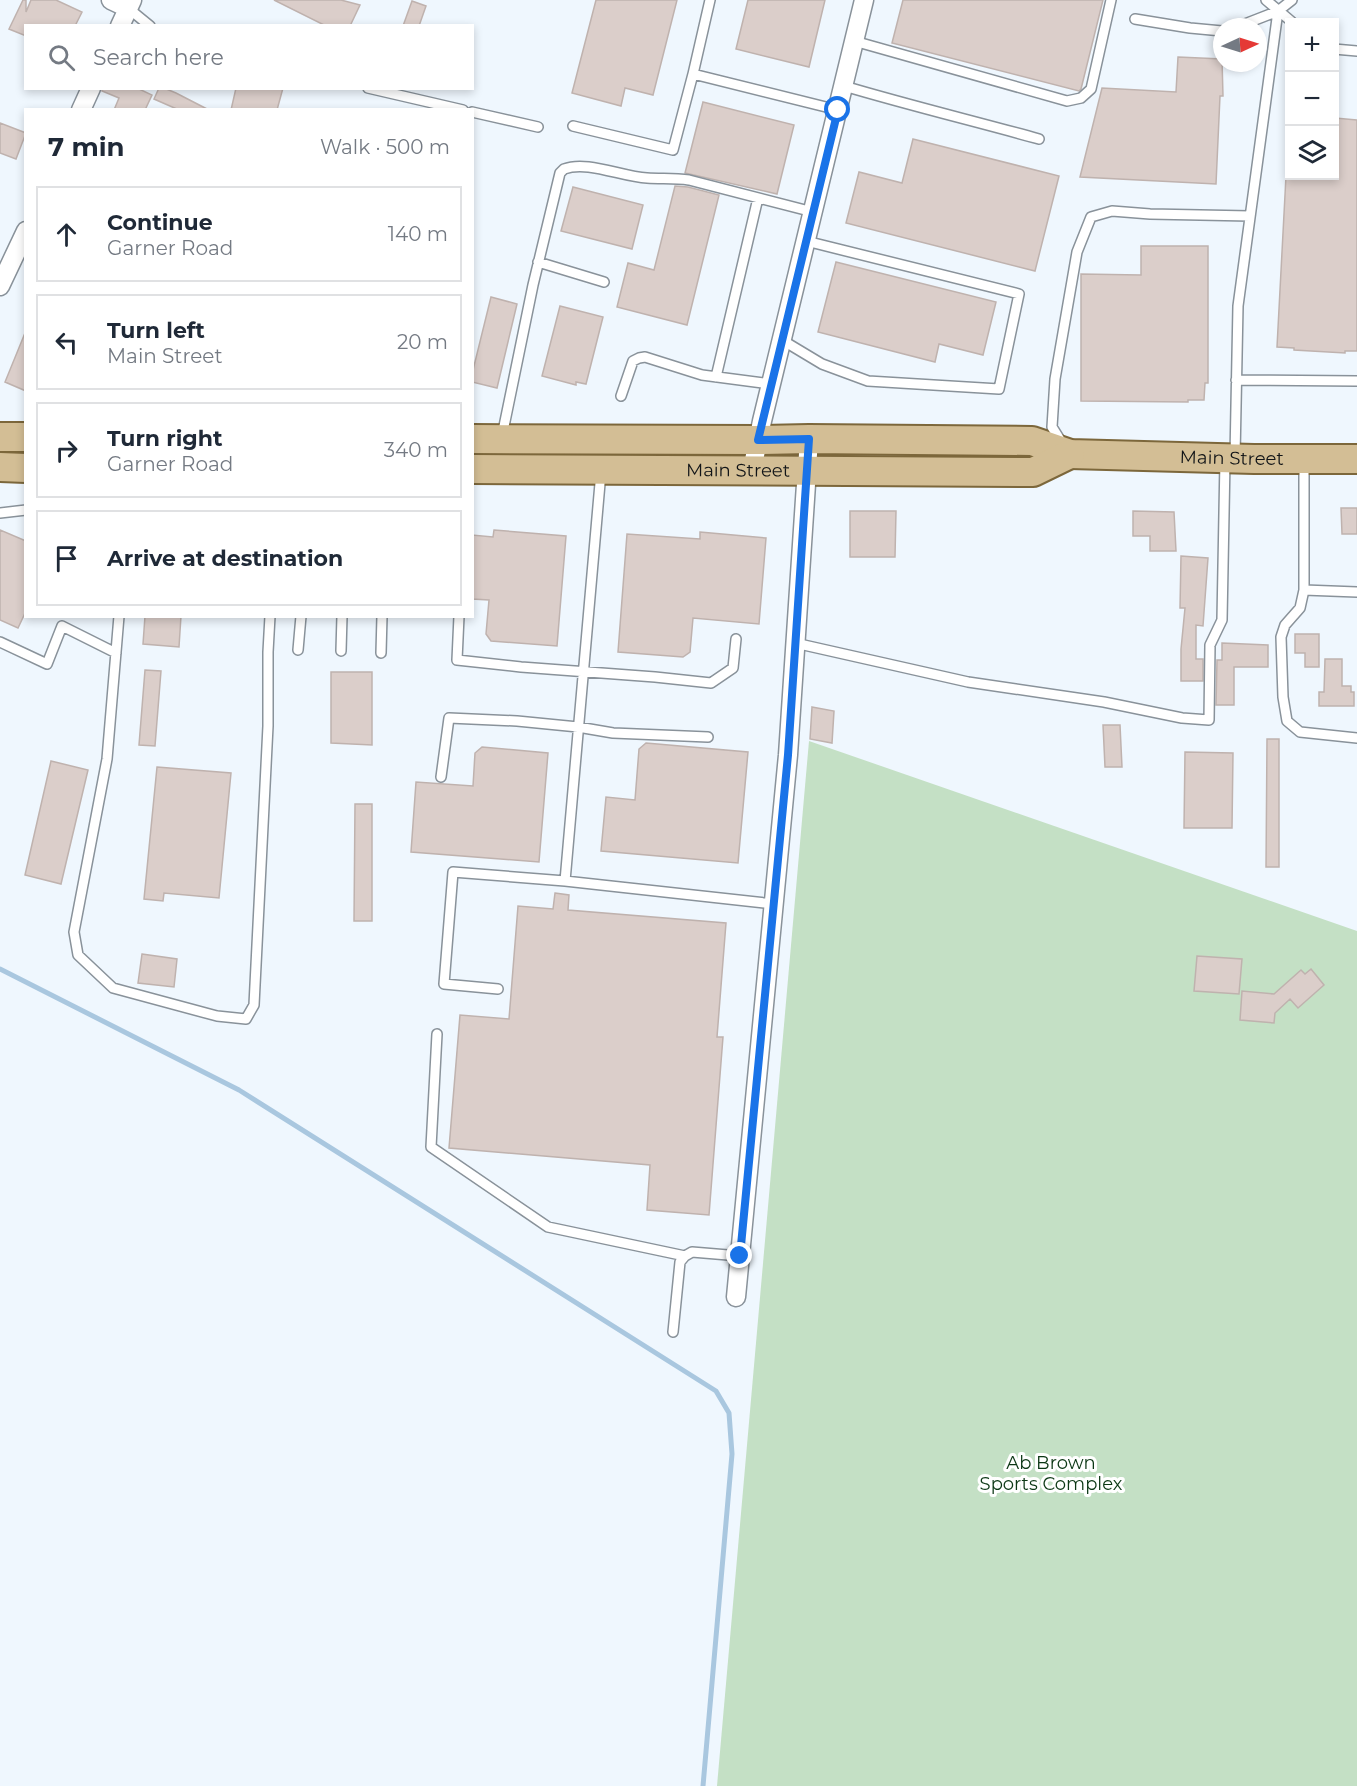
<!DOCTYPE html>
<html lang="en">
<head>
<meta charset="utf-8">
<style>
  body { margin:0; font-family:Montserrat,sans-serif; background:#f2f2f3; color:#1f2937 }
  .controls { position:absolute; right:18px; top:18px; display:grid; overflow:hidden; border-radius:0px; box-shadow:0 3px 9px #0003 }
  .controls button { width:54px; height:54px; display:grid; place-items:center; padding:0; border:0; border-bottom:2px solid #e0e1e3; background:#fff; color:#1f2937; font:30px sans-serif }
  .compass { position:absolute; left:1213px; top:18px; width:54px; height:54px; border-radius:50%; background:#fff; box-shadow:0 3px 9px #0003; rotate:86deg }
  .stop { position:absolute; width:18px; height:18px; margin:-14px; border:4px solid #1a73e8; border-radius:50%; background:#fff }
  .stop.end { background:#1a73e8; border-color:#fff; box-shadow:0 2px 6px #0008 }
  .list { margin:0; padding:0; list-style:none }
  h2 { display:flex; justify-content:space-between; align-items:center; height:78px; margin:0; padding:0 24px; font-size:26px }
  h2 small { font-size:20px; font-weight:400; color:#747a83 }
  .list li { display:grid; grid-template-columns:39px 1fr auto; gap:18px; align-items:center; box-sizing:border-box; height:96px; margin:0 12px 12px; padding:0 12px; border:2px solid #e0e1e3; border-radius:0px }
  .list b { display:block; font-size:22px; white-space:nowrap }
  .list p { margin:0; font-size:20px; white-space:nowrap; color:#747a83 }
  .list em { font-size:20px; font-style:normal; color:#747a83 }
  .icon { flex:none; width:33px; height:33px; fill:none; stroke:currentColor; stroke-width:2; stroke-linecap:round; stroke-linejoin:round }
  .map { position:relative; flex:none; width:1357px; height:1786px; overflow:hidden }
  .search { position:absolute; background:#fff; box-shadow:0 3px 9px #0003; left:24px; top:24px; width:450px; height:66px; display:flex; align-items:center; gap:15px; box-sizing:border-box; padding:0 21px; border-radius:0px; color:#747a83; font-size:22px }
  .panel { position:absolute; background:#fff; box-shadow:0 3px 9px #0003; left:24px; top:108px; width:450px; height:510px; border-radius:0px }
  .map>svg:first-child { display:block }
  .green { fill:#c4e0c5 }
  .lines { fill:none; stroke-linecap:round; stroke-linejoin:round }
  .stream { stroke:#a9c7df; stroke-width:5 }
  .building { fill:#dbceca; stroke:#bfb2ae; stroke-width:1.5 }
  .lane-casing { stroke:#89929a; stroke-width:12 }
  .street-casing { stroke:#89929a; stroke-width:21 }
  .primary-casing { stroke:#7c673b; stroke-width:32 }
  .lane { stroke:#fff; stroke-width:9 }
  .street { stroke:#fff; stroke-width:18 }
  .primary { stroke:#d3be95; stroke-width:28 }
  .route { stroke:#1a73e8; stroke-width:8 }
  .labels { text-anchor:middle; stroke-width:6; stroke-linejoin:round; paint-order:stroke }
  .street-label { font-size:18px; fill:#111417; stroke:#fff }
  .park-label { font-size:18px; fill:#0b3714; stroke:#fff }
</style>
</head>
<body>
<div class="map">
<svg width="1357" height="1786" viewBox="0 0 1357 1786">
  <rect width="100%" height="100%" fill="#eff7fe"/>
  <!-- green -->
  <path class="green" d="M809,741L1357,931V1786H717Z"/>
  <g class="lines">
    <!-- stream -->
    <path class="stream" d="M0,969L239,1090L716,1391L729,1413L732,1454L703,1786"/>
  </g>
  <!-- building -->
  <path class="building" d="M23,0H26V12L31,0H56L82,12L75,26H26V36L9,29Z
    M274,0H341L360,5L350,26H326Z
    M596,0H677L653,95L625,88L621,106L572,93Z
    M748,0H825L809,67L736,49Z
    M903,0H1103L1081,89L1079,91L892,43Z
    M412,1L426,6L419,26H403Z
    M1178,57L1222,59L1223,96H1220L1216,184L1080,177L1102,88L1176,92Z
    M102,88H137L152,95L145,110H114L119,98L102,91Z
    M159,88H164L176,93L209,110H179L154,99Z
    M236,88H283L277,110H231Z
    M703,102L794,125L777,194L685,173Z
    M1335,118L1357,120V351H1345V353L1294,350V348L1277,347L1286,176H1335Z
    M0,123L26,133L16,159L0,153Z
    M913,139L1059,176L1035,271L846,223L859,172L902,183Z
    M675,186L688,187L719,195L687,325L617,307L628,263L654,270Z
    M573,187L643,205L632,249L561,231Z
    M1141,246H1208V383H1205L1204,400H1188V402L1081,401V274L1141,275Z
    M836,262L996,302L983,355L939,344L935,362L818,332Z
    M491,297L517,304L497,388L472,382V374Z
    M560,306L603,317L586,384L576,382V385L542,376Z
    M25,333H26V391L5,382Z
    M1341,508H1357V534H1342Z
    M850,511H896L895,557H850Z
    M1133,511L1174,512L1176,551H1150V536H1133Z
    M0,530L26,541V611L18,628L0,620Z
    M494,530L566,536L557,646L491,641L486,634L489,600L472,599V535L493,537Z
    M700,532L766,538L759,624L693,618L690,652L683,657L618,652L627,534L700,539Z
    M1181,556L1208,558L1203,626L1196,625V659H1203V681H1181V649L1185,608H1180Z
    M145,616H181L179,647L143,644Z
    M1295,634H1319V667H1305V653H1295Z
    M1222,643L1268,645V667H1234V705H1216L1217,660H1222Z
    M1325,659H1342V686H1351V692H1354V706H1319V692H1324Z
    M145,670L161,671L155,746L139,745Z
    M331,672H372V745L331,743Z
    M812,707L834,711L832,743L810,739Z
    M1103,725H1120L1122,767H1105Z
    M1267,739H1279V867H1266Z
    M646,743L748,752L738,863L601,851L606,797L635,800L639,749Z
    M482,747L548,753L539,862L411,852L416,782L473,786L475,753Z
    M1185,752L1233,753L1232,828H1184Z
    M51,761L88,770L61,884L25,875Z
    M157,767L231,773L219,898L164,893L163,901L144,899Z
    M355,804H372V921H354Z
    M555,893L569,895L568,910L726,923L717,1037H723L709,1215L647,1210L650,1165L449,1148L460,1015L509,1019L518,906L553,909Z
    M142,954L177,959L174,987L138,983Z
    M1197,956L1242,959L1239,994L1194,991Z
    M1311,969L1324,985L1298,1008L1290,999L1275,1013L1274,1023L1240,1020L1242,991L1274,994L1301,970L1305,974Z"/>
  <g class="lines">
    <defs>
      <path id="lane" d="M710,0L693,74L838,110
        M1266,0L1292,22
        M128,8L150,26
        M1135,19L1190,28L1222,31
        M1237,27L1278,11
        M854,41L1067,101L1081,98L1091,89L1111,0
        M1334,49L1357,51
        M844,86C908,105 974,121 1039,139
        M368,88L463,110
        M472,112L538,127
        M573,126L673,150L693,74
        M538,262L604,282
        M782,340L822,364L868,381L999,389L1019,294L806,241
        M716,377L758,198
        M1236,380L1357,381
        M621,396L633,361L639,358L645,357L702,375L771,384
        M502,436L533,285L560,173L564,169C587,160 622,177 647,178C661,179 674,178 689,180L813,212
        M1062,443L1052,427L1055,379L1077,252L1091,217L1112,211L1150,214L1250,216
        M1235,456L1238,306L1278,11L1292,0
        M1304,461V590L1357,592
        M601,472L565,881L774,904
        M0,513L26,510
        M1304,590L1300,608L1285,625L1281,637L1283,697L1287,721L1300,732L1357,738
        M119,616L107,759L74,932L78,955L113,988L217,1016L246,1019L254,1005L268,726V652L270,616
        M459,616L457,660L521,667L655,677L711,683L733,668L736,639
        M0,642L47,664L62,626L116,653
        M795,643L968,682L1104,702L1182,718L1209,720L1210,645L1222,620L1225,460
        M298,650L301,616
        M341,651L342,616
        M381,653L382,616
        M441,777L449,718L517,721L578,727L613,733L708,737
        M498,989L444,984L453,872L565,881
        M437,1034L431,1147L548,1227L685,1256
        M673,1332L680,1262L685,1256L692,1252L740,1256"/>
      <path id="street" d="M111,0L128,8
        M120,26L132,0
        M81,110L91,88
        M0,286L26,231
        M752,470L762,421L864,0
        M736,1297L788,755L809,439"/>
      <g id="primary">
        <path d="M0,437H26"/>
        <path id="s1" d="M472,439L758,440L809,439L1032,441L1070,454L1254,459H1357"/>
        <path d="M0,467L26,468"/>
        <path id="s2" d="M472,469L1033,472L1070,454"/>
      </g>
    </defs>
    <!-- lane casing -->
    <use href="#lane" class="lane-casing"/>
    <!-- street casing -->
    <use href="#street" class="street-casing"/>
    <!-- primary casing -->
    <use href="#primary" class="primary-casing"/>
    <!-- lane -->
    <use href="#lane" class="lane"/>
    <!-- street -->
    <use href="#street" class="street"/>
    <!-- primary -->
    <use href="#primary" class="primary"/>
  </g>
  <g class="lines">
    <!-- route -->
    <path class="route" d="M740,1256L788,755L809,439L758,440L838,110"/>
  </g>
  <g class="labels">
    <!-- street labels -->
    <g class="street-label">
      <text dy="6" stroke="none"><textPath href="#s1" startOffset="762">Main Street</textPath></text>
      <text dy="6" stroke="none"><textPath href="#s2" startOffset="266">Main Street</textPath></text>
    </g>
    <!-- park labels -->
    <g class="park-label">
      <text x="1051" y="1469">Ab Brown<tspan x="1051" dy="21">Sports Complex</tspan></text>
    </g>
  </g>
</svg>
<div class="controls">
<button>+</button>
<button>−</button>
<button><svg class="icon" aria-label="layers" viewBox="0 0 24 24"><path d="M12 4l9 5-9 5-9-5zM3 14l9 5 9-5"/></svg></button>
</div>
<svg class="compass" viewBox="-18 -18 36 36"><path d="M0-13l5 13h-10z" fill="#e53935"/><path d="M0 13l5-13h-10z" fill="#747a83"/></svg>
<div class="stop" style="left:838px;top:110px"></div>
<div class="stop end" style="left:740px;top:1256px"></div>
<div class="search"><svg class="icon" aria-label="search" viewBox="0 0 24 24"><circle cx="10" cy="10" r="6"/><path d="M15 15l6 6"/></svg>Search here</div>
<section class="panel">
<h2>7 min<small>Walk · 500 m</small></h2>
<ul class="list">
<li><svg class="icon" aria-label="ahead" viewBox="0 0 24 24"><path d="M12 20V5M6 11l6-6 6 6"/></svg><div><b>Continue</b><p>Garner Road</p></div><em>140 m</em></li>
<li><svg class="icon" aria-label="left" viewBox="0 0 24 24"><path d="M17 20v-9H6M10 6l-5 5 5 5"/></svg><div><b>Turn left</b><p>Main Street</p></div><em>20 m</em></li>
<li><svg class="icon" aria-label="right" viewBox="0 0 24 24"><path d="M7 20v-9h11M14 6l5 5-5 5"/></svg><div><b>Turn right</b><p>Garner Road</p></div><em>340 m</em></li>
<li><svg class="icon" aria-label="arrive" viewBox="0 0 24 24"><path d="M6 21V4h12l-3 4 3 4H6"/></svg><div><b>Arrive at destination</b></div></li>
</ul>
</section>
</div>
</body>
</html>
